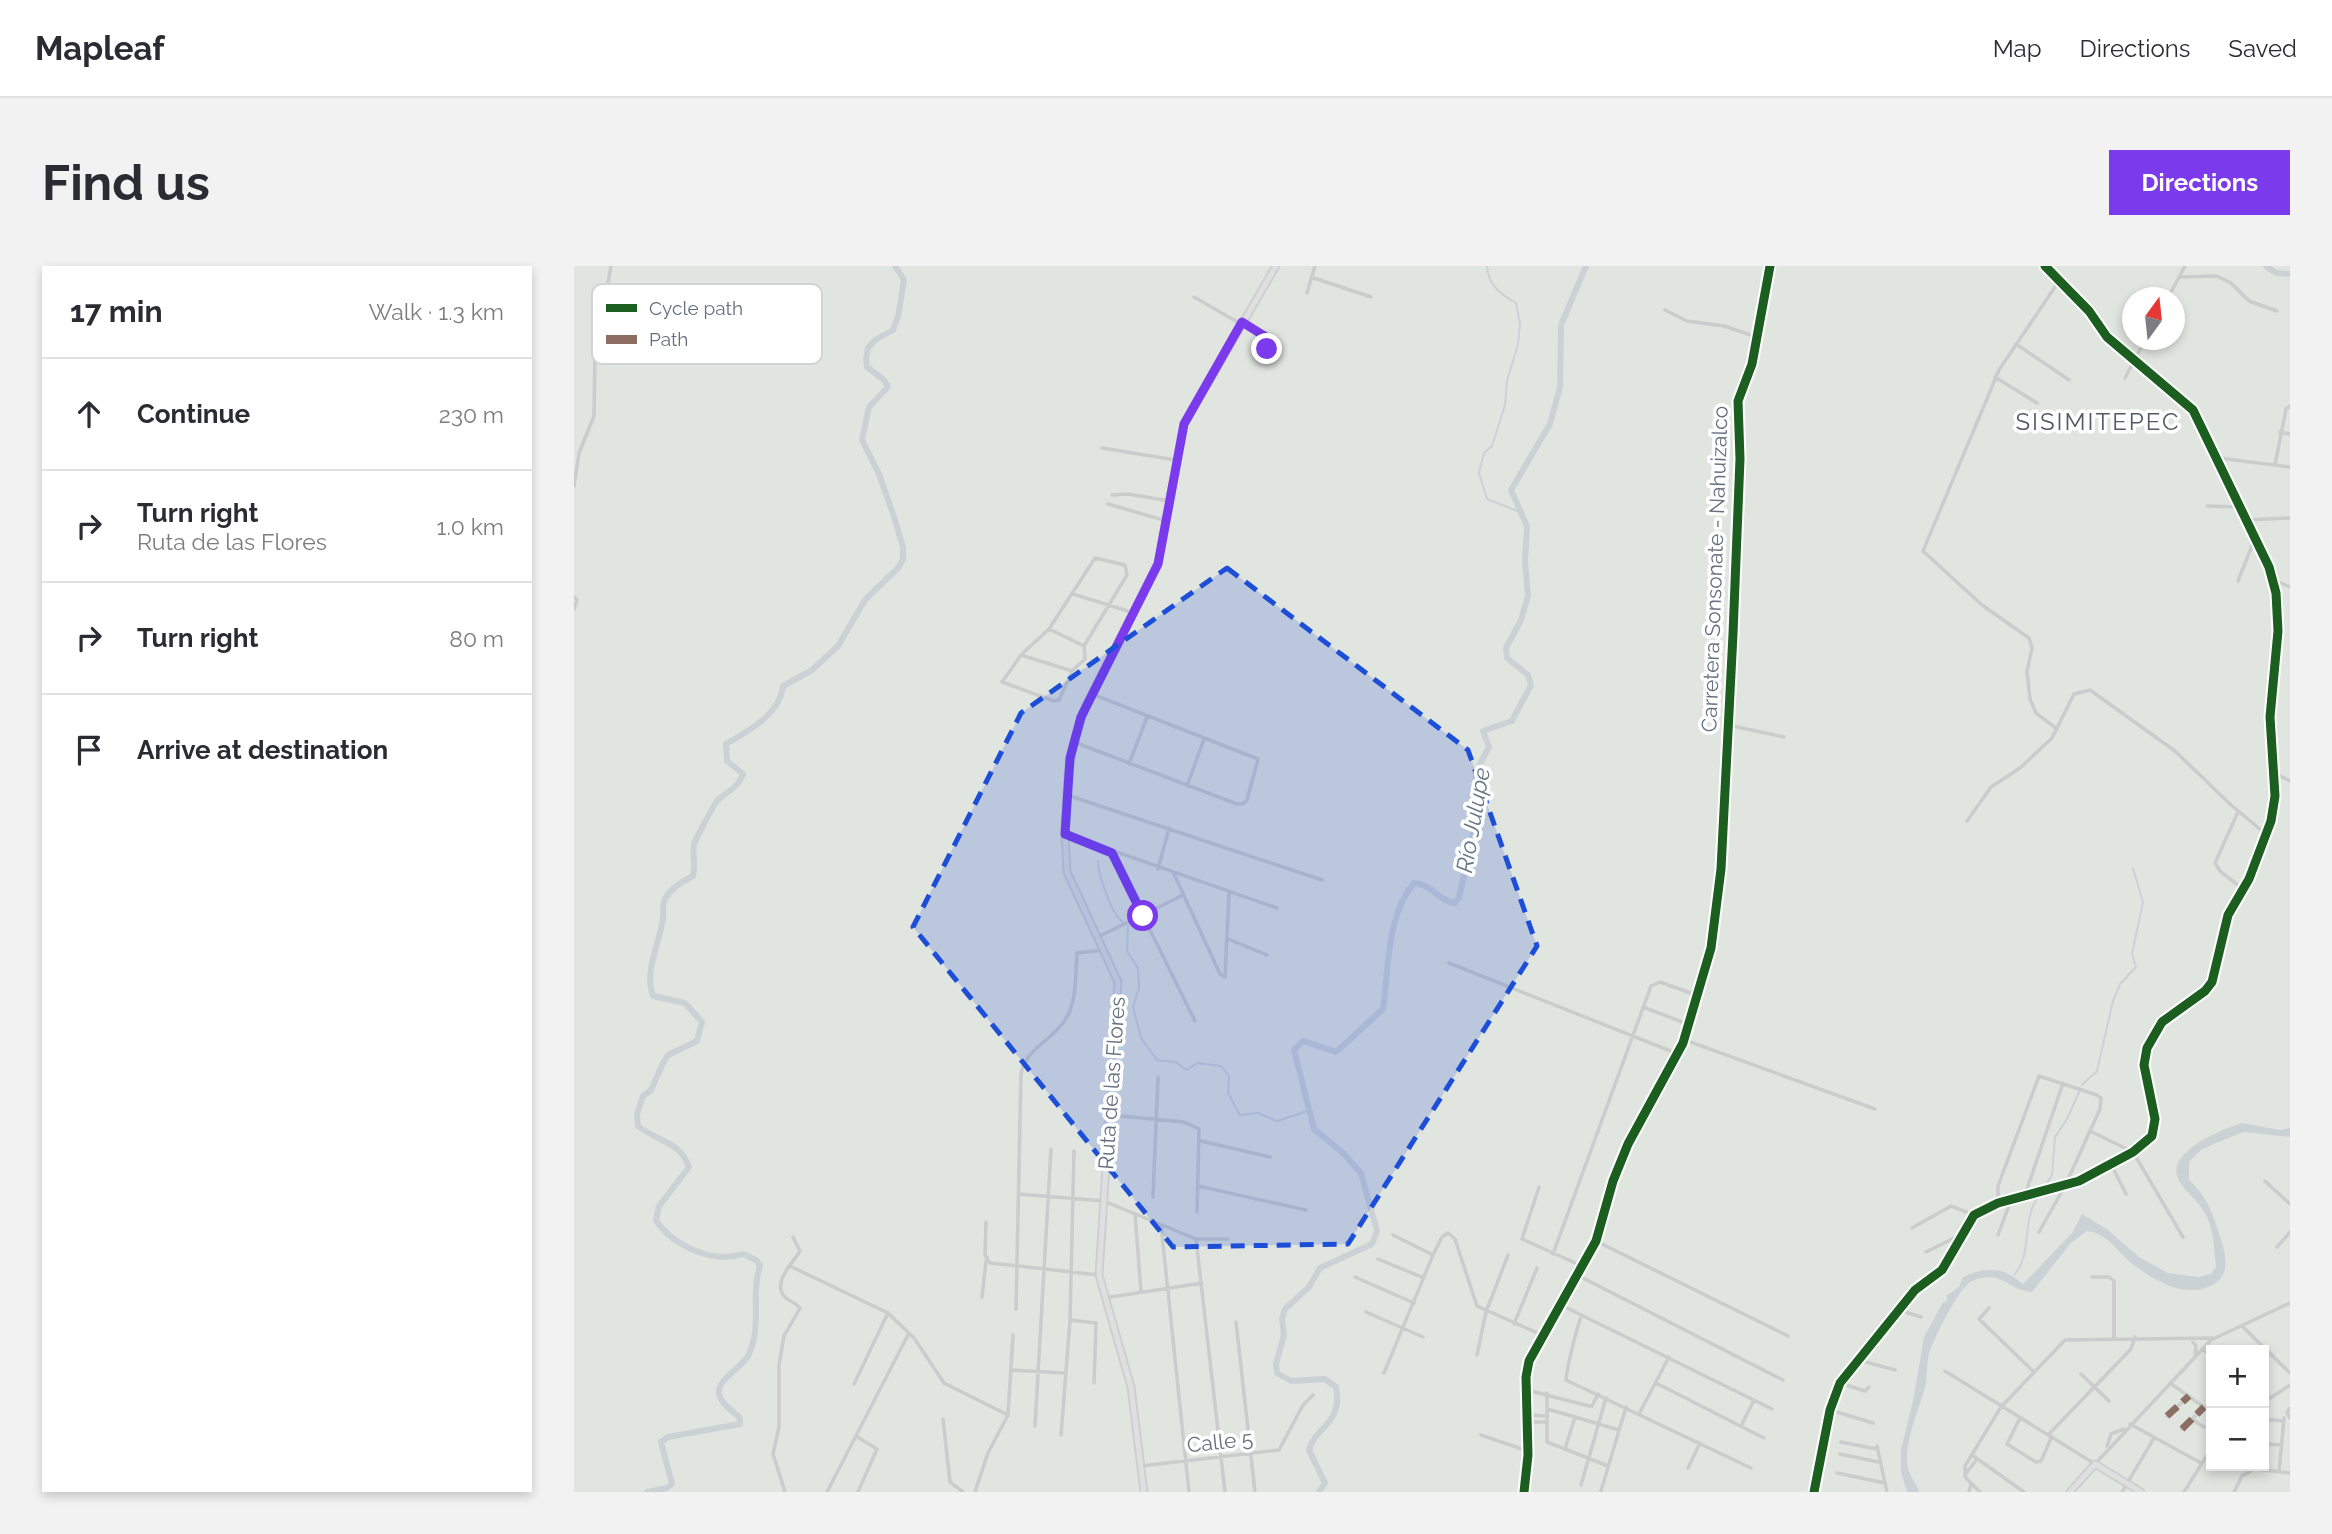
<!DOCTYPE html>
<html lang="en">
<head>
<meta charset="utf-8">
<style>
  body { margin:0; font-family:Raleway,sans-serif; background:#f2f2f3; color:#2b2b33 }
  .controls { position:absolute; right:21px; bottom:21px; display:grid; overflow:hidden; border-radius:0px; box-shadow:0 4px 10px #0003 }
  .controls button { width:63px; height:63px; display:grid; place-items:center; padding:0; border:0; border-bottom:2px solid #e1e1e2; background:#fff; color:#2b2b33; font:35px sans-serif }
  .compass { position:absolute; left:1548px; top:21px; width:63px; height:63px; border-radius:50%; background:#fff; box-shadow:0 4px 10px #0003; rotate:15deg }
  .stop { position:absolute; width:21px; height:21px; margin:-16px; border:5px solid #7c3aed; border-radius:50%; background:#fff }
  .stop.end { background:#7c3aed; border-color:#fff; box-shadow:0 2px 7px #0008 }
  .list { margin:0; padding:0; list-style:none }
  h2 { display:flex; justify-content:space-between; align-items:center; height:91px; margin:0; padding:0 28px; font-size:30px }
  h2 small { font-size:23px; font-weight:400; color:#7c7c81 }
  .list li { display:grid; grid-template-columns:46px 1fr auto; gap:21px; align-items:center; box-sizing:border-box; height:112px; padding:0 28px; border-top:2px solid #e1e1e2 }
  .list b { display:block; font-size:26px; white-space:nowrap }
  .list p { margin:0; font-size:23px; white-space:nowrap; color:#7c7c81 }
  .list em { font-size:23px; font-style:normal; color:#7c7c81 }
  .icon { flex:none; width:38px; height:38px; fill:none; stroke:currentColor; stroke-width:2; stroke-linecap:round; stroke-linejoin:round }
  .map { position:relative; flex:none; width:1716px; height:1226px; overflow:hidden; border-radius:0px }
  header { display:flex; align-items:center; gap:42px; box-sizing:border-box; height:98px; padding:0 35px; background:#fff; border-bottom:2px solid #e1e1e2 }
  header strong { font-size:33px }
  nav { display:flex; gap:38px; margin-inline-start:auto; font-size:24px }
  .intro { display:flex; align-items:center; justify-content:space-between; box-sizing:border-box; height:168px; padding:0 42px }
  h1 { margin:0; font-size:49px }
  .button { padding:18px 32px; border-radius:0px; background:#7c3aed; color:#fff; font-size:24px; font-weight:700 }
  main { display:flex; gap:42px; padding:0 42px }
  aside { flex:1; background:#fff; border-radius:0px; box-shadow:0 4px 10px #0003 }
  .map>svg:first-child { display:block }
  .green { fill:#e1e5df; fill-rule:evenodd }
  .water { fill:#cbd2d6 }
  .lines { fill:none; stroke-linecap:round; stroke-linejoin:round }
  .stream { stroke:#cbd2d6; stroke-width:2 }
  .river { stroke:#cbd2d6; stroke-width:6 }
  .major-casing { stroke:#cecfcf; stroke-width:9 }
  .minor { stroke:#cbcccc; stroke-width:3.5 }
  .major { stroke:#dedfe0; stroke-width:5 }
  .quiet { stroke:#8d6e63; stroke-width:7; stroke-dasharray:14 7; stroke-linecap:butt }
  .cycleway-casing { stroke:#fff; stroke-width:13 }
  .cycleway { stroke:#1b5e20; stroke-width:9 }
  .route { stroke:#7c3aed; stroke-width:9 }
  .marked { fill:#1d4ed8; fill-opacity:0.2; stroke:#1d4ed8; stroke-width:5; stroke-dasharray:14 9; stroke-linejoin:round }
  .labels { text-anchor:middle; stroke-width:7; stroke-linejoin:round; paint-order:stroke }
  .street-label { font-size:21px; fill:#64707f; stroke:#fff }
  .water-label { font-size:23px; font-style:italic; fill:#647884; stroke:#fff }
  .quarter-label { font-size:24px; letter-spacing:2px; fill:#525a65; stroke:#fff }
  .key { fill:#fff; stroke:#d0d4d9; stroke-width:2 }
  .key-label { font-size:19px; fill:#64707f }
</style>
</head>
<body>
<header>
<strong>Mapleaf</strong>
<nav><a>Map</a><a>Directions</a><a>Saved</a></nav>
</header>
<div class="intro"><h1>Find us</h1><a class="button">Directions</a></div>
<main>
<aside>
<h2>17 min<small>Walk · 1.3 km</small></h2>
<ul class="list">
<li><svg class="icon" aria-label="ahead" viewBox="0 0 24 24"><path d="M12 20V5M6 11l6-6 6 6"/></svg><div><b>Continue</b></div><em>230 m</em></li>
<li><svg class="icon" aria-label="right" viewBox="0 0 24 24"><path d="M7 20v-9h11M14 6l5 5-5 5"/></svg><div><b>Turn right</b><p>Ruta de las Flores</p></div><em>1.0 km</em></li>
<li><svg class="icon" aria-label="right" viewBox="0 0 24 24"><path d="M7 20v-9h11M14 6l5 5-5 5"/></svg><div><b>Turn right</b></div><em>80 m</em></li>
<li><svg class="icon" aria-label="arrive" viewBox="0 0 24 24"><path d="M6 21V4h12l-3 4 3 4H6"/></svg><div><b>Arrive at destination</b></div></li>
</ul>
</aside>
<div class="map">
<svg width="1716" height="1226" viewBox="0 0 1716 1226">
  <rect width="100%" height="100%" fill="#f2f3f1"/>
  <!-- green -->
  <path class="green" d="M0,0H1716V1226H0ZM1559,32H1601V74H1559ZM1637,1084H1690V1200H1637Z"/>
  <!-- water -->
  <path class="water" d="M1668,857L1706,864L1716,862V871L1669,866L1628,883L1615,896V914C1632,929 1639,947 1645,968C1651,986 1659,1009 1637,1020C1609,1033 1577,1013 1555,995C1540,982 1534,968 1513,965L1497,977L1458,1026C1434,1025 1427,1002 1398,1015C1386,1020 1360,1071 1355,1088C1352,1100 1354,1113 1350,1125C1344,1145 1329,1181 1334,1202C1335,1209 1343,1218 1345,1226H1333L1327,1206V1184L1339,1135L1350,1071L1369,1036L1373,1035V1029L1385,1021L1389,1011C1415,999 1430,1002 1449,1018L1498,967L1508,948L1534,964L1565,991L1594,1007L1625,1011L1637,1008L1642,1001C1640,982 1640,961 1629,944C1622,932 1607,923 1603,910C1595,884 1651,862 1668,857Z"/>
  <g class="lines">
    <!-- stream -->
    <path class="stream" d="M913,0C914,19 926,28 942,37L946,58L944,78L933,115L931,139L918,180L910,187L905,207L913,233L946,246
      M524,595C524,608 538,650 549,656
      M554,660L553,685L564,702L565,722L559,741L567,772L583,794L601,796L613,804L623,797L647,800L655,810L654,827L666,849L684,847L703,855L737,844
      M1508,819L1523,805L1539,735L1546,718L1562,701L1558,688L1569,636L1559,602
      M1470,922L1478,909L1481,871L1493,853L1505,826
      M1440,1009C1460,986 1446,956 1465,929"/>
    <!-- river -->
    <path class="river" d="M1692,0L1702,7L1716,8
      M73,1226L93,1222L98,1218L87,1176L94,1171L166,1158V1152C159,1145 146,1137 145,1127C144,1113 167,1102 174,1090C189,1061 176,1030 186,1000L182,994L169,988C139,998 99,980 82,954L85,940L115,901C106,875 84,876 64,860L63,848L69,830L77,824L89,797L94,789L123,775L128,756L111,737L79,730C70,705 85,679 89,653C90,648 88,641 90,636C93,625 109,615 119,610C122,597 118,588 120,578C121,574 141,537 143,535C154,524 164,523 169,508L153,495L152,478C175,465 206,448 209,420L238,404L264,380L291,334L325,301L329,293V281L320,251L305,208L288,174L295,141L314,121L310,114L293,101L292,93L294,82L301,74L319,64L324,51L330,14L321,0
      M745,1226L751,1217L735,1184C742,1159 769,1159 762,1121L751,1113L717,1115L703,1107L702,1098L710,1069L708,1053L711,1043L735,1021L746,1002L798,978L803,965L787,907L769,887L740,863L720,784L729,775L762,786L809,743C815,703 812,650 840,617C858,618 864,635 881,637L885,632L900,564L896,549L903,504L915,481L909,465L938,455L957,419L954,409L933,392L932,382L947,354L954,330L951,295L953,260L937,224L976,158L986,121L987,59L1012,0"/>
    <defs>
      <path id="major" d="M570,1226L557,1121L525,1009L544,716L493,606L491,568L494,510L500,476L512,439L584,298L610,158L702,0
        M1496,1226L1521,1198L1567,1226"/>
    </defs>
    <!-- major casing -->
    <use href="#major" class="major-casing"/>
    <!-- minor -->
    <path class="minor" d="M1605,11L1643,10L1657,17L1675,35L1703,45
      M740,12L797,31
      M733,27L741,0
      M620,31L667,58
      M1594,32L1611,0
      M1091,44L1113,55L1150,60L1183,71
      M670,57L692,71L693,84
      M1442,78L1495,114
      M1421,111L1463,137
      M1551,112L1571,74
      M1706,166L1716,168
      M528,182L602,194
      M1645,192L1716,201
      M1701,199L1712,143L1716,140
      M0,220L5,187L20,150L21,88L37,0
      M538,229L554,228L596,235
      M534,238L593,255
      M1633,240L1666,241
      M1672,254L1716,252
      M1700,314L1716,321
      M1664,315L1681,272
      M499,328L560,347
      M0,331L3,334L0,343
      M448,388L475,363
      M498,405L447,389L428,416L480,435L485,434L498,405L511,393L510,380L553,309L551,299L521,292L475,363L510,380
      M1154,459L1210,471
      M1483,463L1462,447L1456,433L1453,405L1458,382L1455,372L1408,339L1349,285L1425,104L1485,15
      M500,476L663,538H669L673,534L684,493L518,428
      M555,498L573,451
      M1699,506L1716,515
      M613,520L630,473
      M493,529L748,614
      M1664,546L1641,597L1647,606L1669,623
      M1393,555L1417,521L1446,502L1478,472L1500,428L1516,424L1601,485L1657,539L1693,569
      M491,568L703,642
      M538,587L621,755
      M584,603L595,562
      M600,608L646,708L651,711
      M524,671L607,630
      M654,673L693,689
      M875,697L1104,788
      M651,711L655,628
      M1069,741L1116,759
      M1111,774L1301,843
      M536,849L610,856L625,863L623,946
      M1516,865L1559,886L1609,971
      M627,875L696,891
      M1537,898L1552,928
      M1691,915L1716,938
      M624,920L732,944
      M965,921L948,973L1008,1000
      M445,928L530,935L622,973L651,1226
      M1451,929L1489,817
      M579,931L584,811
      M1424,937V920L1465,810L1523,829L1527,832L1526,843L1491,920L1465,966
      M561,948L567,1026
      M412,956L411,989L416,997L525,1009
      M587,959L615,1226
      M1338,962L1377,940L1400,949
      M819,969L859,989
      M1424,969L1437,934
      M622,973H654
      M1022,975L1214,1070
      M1703,981L1716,966
      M1352,986L1388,968
      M979,988L1077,720L1086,716L1125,730
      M804,993L850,1012
      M216,1000L314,1047L340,1072L370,1117L434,1149
      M1003,1009L1209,1114
      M781,1011L840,1037
      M1518,1011H1535L1540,1015V1071
      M408,1031L412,995
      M530,1032L628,1017
      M985,1038L1198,1143
      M1415,1042L1405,1053L1460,1106
      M442,1043L447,807C454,781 474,777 489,757C504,737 501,710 503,687L531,684
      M1325,1044L1347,1051
      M792,1046L849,1071
      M1008,1049C1003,1060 993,1101 992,1114L1177,1202
      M496,1054L522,1057L520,1117
      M662,1056L681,1226
      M940,1058L963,1002
      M1668,1060L1716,1107
      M1616,1072L1622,1080L1621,1091
      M1629,1083L1637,1091
      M903,1089L912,1046L934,989
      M1285,1094L1321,1104
      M437,1104L491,1107
      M1371,1105L1521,1198L1637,1074L1716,1037
      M810,1107L859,989L868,971L874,967L881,973L903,1040L968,1069
      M1507,1108L1535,1135
      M1082,1117L1190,1172
      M1266,1117L1291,1125L1295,1121
      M1596,1117L1637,1146
      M280,1118L314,1047
      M953,1124L1015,1140H1018L1024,1128
      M973,1127V1142
      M1690,1136L1716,1119
      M1716,1142L1713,1147L1716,1152
      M973,1143L1001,1151L991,1183L973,1176Z
      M1256,1144L1299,1157
      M1065,1148L1095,1091
      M955,1149L972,1150
      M1593,1150L1615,1130
      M1001,1151L1045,1164
      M1446,1152L1433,1178L1462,1196L1467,1195L1478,1170
      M369,1153L376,1216L389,1226
      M1690,1153L1710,1155
      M1619,1154L1630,1161
      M955,1156H972
      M1556,1158L1627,1197
      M461,1160L477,883
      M1167,1160L1180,1134
      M1608,1163L1630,1141
      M1475,1168L1557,1083L1561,1071
      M487,1169L496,1054L500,885
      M907,1169L954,1185
      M282,1170L303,1183L284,1226
      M1267,1176L1303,1183
      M1690,1178L1708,1179
      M1303,1180L1313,1226
      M1533,1180L1537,1168L1550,1163
      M991,1183L1034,1200
      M1266,1188L1304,1196
      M1398,1189L1450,1226
      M567,1200L705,1184L729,1139L739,1129
      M1656,1200L1716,1207
      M1114,1202L1126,1177
      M1705,1206L1710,1152
      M1263,1207L1311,1217
      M1391,1209L1403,1193
      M1007,1219L1032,1132
      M1027,1225L1052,1141
      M211,1226L199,1188L205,1161V1099L210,1070L226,1042C221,1036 217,1036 212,1032C196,1018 219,997 226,985L219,971
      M253,1226L335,1067
      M401,1226L414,1187L434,1149L439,1069
      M950,1226L954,1189L952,1111L955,1095L1022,975L1039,915L1054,878L1109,777L1137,682L1147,603L1159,368L1166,193L1164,135L1178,98L1196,0
      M1240,1226L1256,1144L1266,1117L1341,1024L1368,1004L1400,949L1424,937L1505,915L1559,886L1578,870L1581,853L1570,799L1573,782L1588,756L1631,725L1638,716L1654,649L1675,613L1697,555L1701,530L1696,451L1704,365L1702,327L1695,301L1619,144L1533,71L1515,45L1471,0
      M1395,1226L1397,1218
      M1406,1226L1391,1211V1200L1427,1141L1491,1074L1640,1072
      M1548,1226L1580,1172
      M1610,1226L1637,1183
      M1660,1226L1668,1210L1677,1205"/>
    <!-- major -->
    <use href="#major" class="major"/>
    <!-- quiet -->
    <path class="quiet" d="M1593,1150L1615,1130
      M1608,1163L1630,1141"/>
    <defs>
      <path id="cycleway" d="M950,1226L954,1189L952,1111L955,1095L1022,975L1039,915L1054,878L1109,777L1137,682L1147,603L1159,368L1166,193L1164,135L1178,98L1196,0
        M1240,1226L1256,1144L1266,1117L1341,1024L1368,1004L1400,949L1424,937L1505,915L1559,886L1578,870L1581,853L1570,799L1573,782L1588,756L1631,725L1638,716L1654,649L1675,613L1697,555L1701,530L1696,451L1704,365L1702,327L1695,301L1619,144L1533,71L1515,45L1471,0"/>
    </defs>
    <!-- cycleway casing -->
    <use href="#cycleway" class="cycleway-casing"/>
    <!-- cycleway -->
    <use href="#cycleway" class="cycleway"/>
  </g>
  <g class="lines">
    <!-- route -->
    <path class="route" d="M569,650L538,587L491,568L496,492L507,451L584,298L610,158L668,56L692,71L693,83"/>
  </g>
  <!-- marked area -->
  <path class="marked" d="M653,302L894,484L963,680L774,978L599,981L339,661L447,447Z"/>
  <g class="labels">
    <!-- street labels -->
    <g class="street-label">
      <text transform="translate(1141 303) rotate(-88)" y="7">Carretera Sonsonate - Nahuizalco</text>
      <text transform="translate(538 817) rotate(-86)" y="7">Ruta de las Flores</text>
      <text transform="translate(646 1176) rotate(-6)" y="7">Calle 5</text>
    </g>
    <!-- water labels -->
    <g class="water-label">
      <text transform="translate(899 554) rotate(-80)" y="8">Río Julupe</text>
    </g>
    <!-- quarter labels -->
    <g class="quarter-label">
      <text x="1524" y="164">SISIMITEPEC</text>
    </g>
  </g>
  <!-- legend -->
  <rect x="18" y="18" width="230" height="80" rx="10" class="key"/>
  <rect x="32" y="38" width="31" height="8" fill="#1b5e20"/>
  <rect x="32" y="69" width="31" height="9" fill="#8d6e63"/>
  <g class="key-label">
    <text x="75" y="49">Cycle path</text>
    <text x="75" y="80">Path</text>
  </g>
</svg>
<div class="controls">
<button>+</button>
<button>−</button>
</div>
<svg class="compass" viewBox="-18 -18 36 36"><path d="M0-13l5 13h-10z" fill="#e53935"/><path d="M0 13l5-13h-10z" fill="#7c7c81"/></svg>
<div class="stop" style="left:569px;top:650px"></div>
<div class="stop end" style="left:693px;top:83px"></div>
</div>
</main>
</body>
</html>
